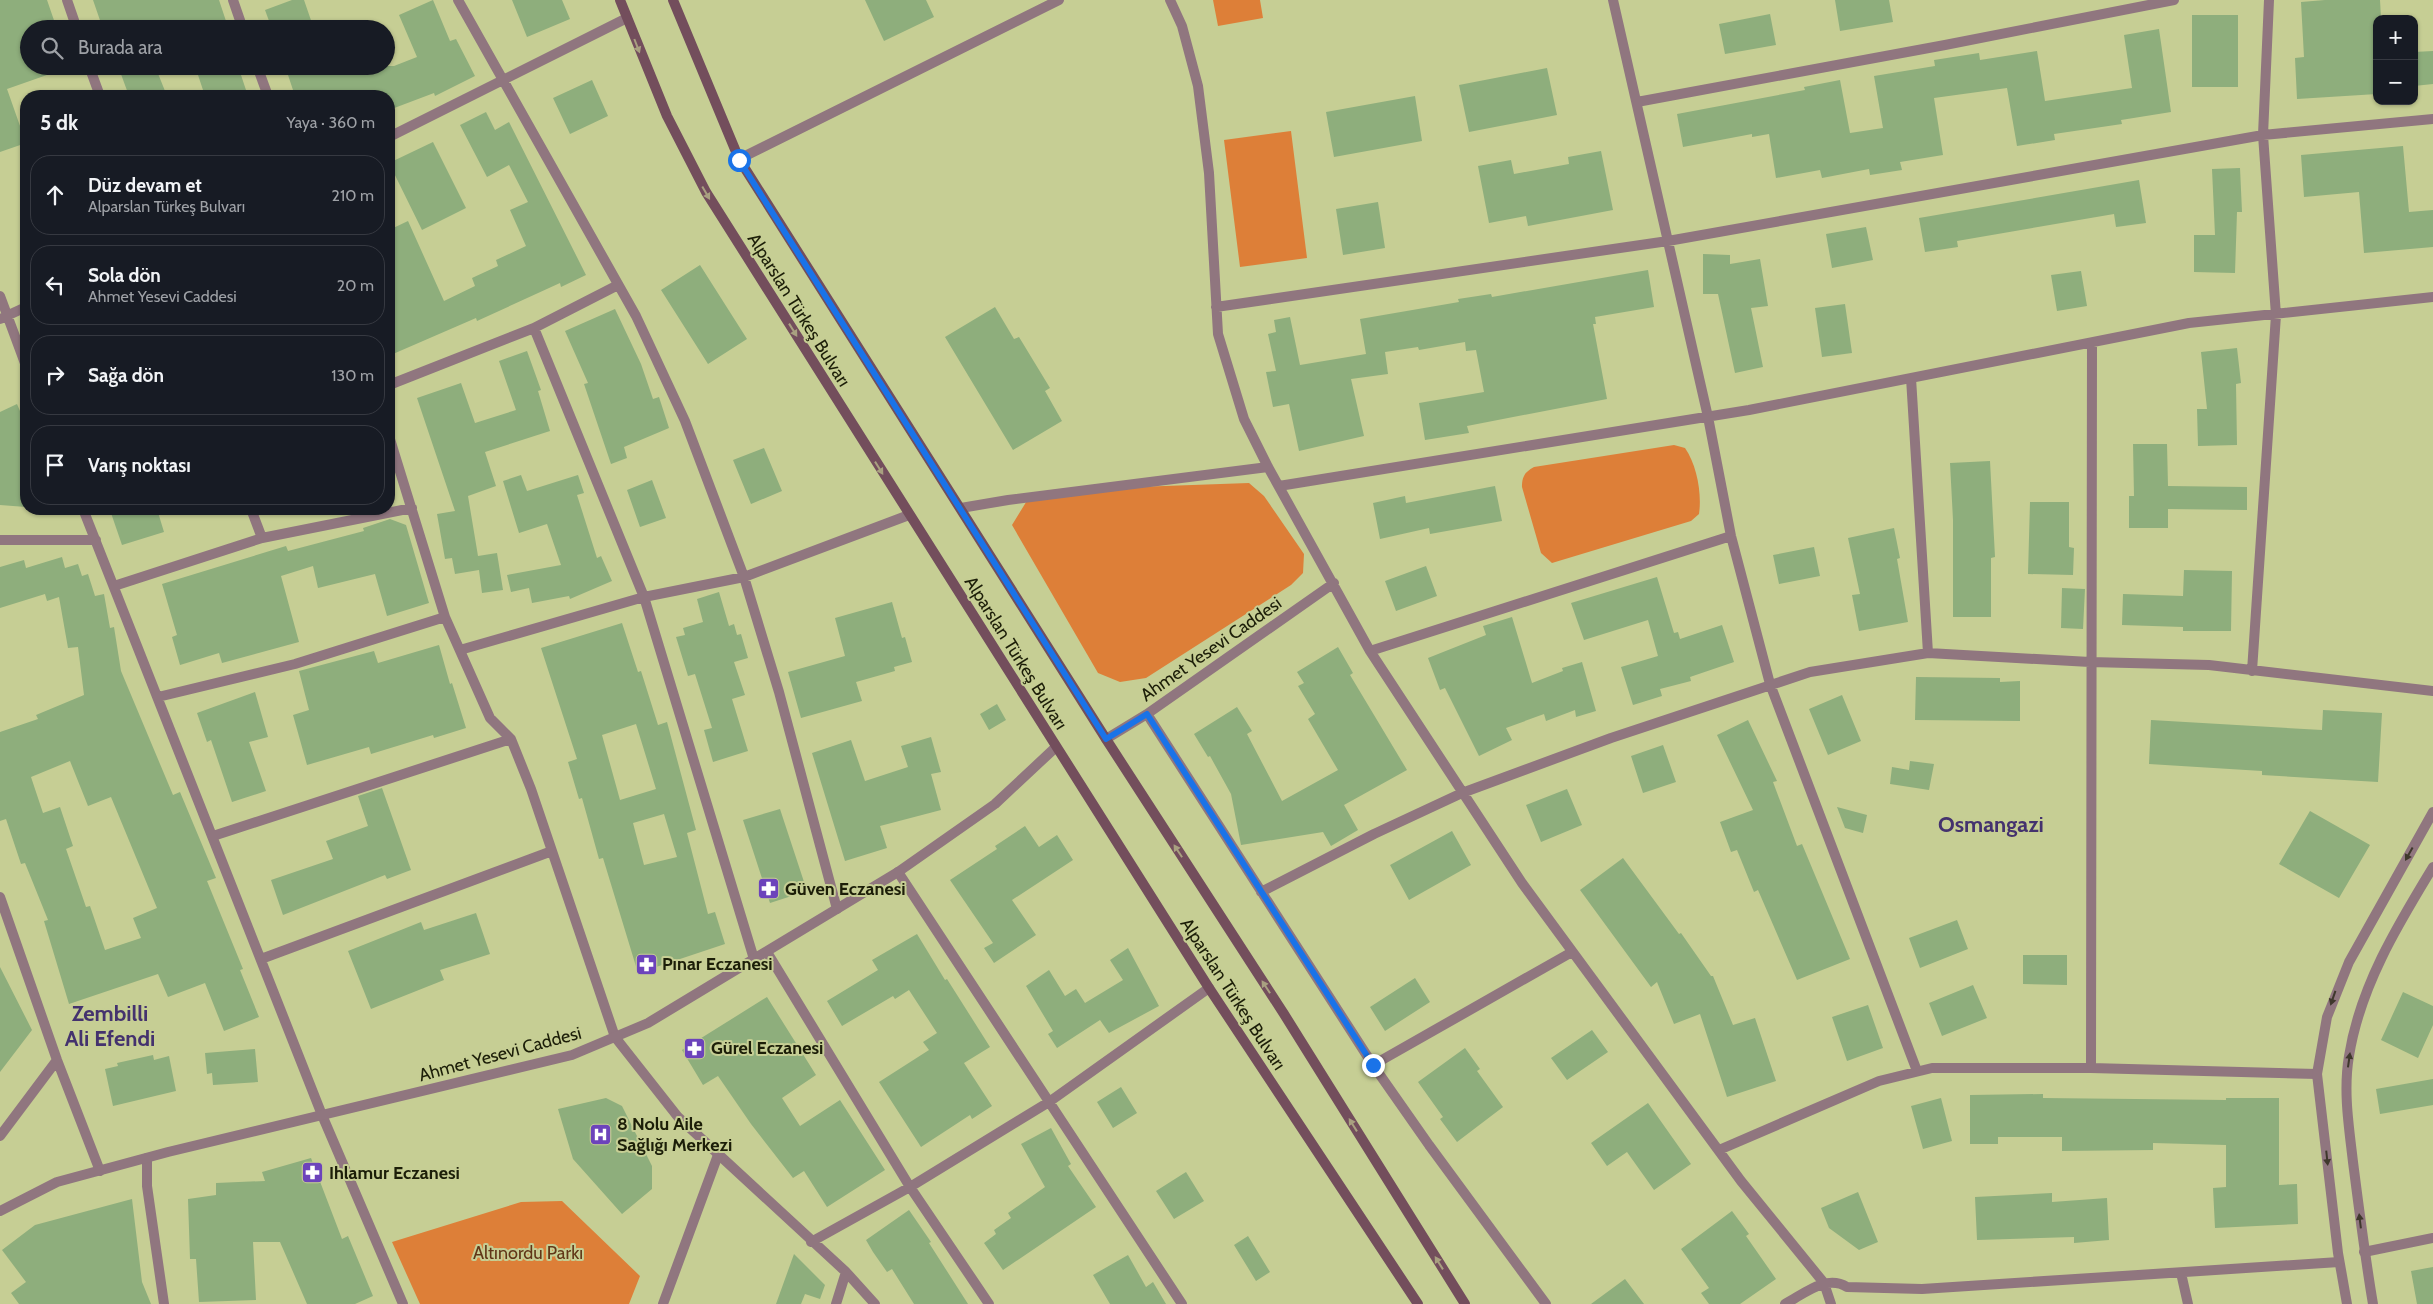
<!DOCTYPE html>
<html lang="tr">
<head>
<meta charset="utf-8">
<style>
  body { margin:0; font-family:Cabin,sans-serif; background:#20242c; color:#f1f3f6 }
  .controls { position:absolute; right:15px; top:15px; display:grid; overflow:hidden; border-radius:10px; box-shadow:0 1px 4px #0004 }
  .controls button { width:45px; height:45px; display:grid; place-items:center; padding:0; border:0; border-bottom:1px solid #363941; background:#171b24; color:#f1f3f6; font:25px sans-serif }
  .stop { position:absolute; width:15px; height:15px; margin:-11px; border:4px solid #1a73e8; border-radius:50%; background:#fff }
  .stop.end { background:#1a73e8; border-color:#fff; box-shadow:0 1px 5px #0008 }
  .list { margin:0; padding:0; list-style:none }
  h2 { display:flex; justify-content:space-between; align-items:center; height:65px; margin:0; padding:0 20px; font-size:21px }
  h2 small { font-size:16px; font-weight:400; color:#9ea1a6 }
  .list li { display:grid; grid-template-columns:32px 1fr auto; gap:15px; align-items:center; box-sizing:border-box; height:80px; margin:0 10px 10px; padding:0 10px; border:1px solid #363941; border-radius:20px }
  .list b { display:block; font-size:19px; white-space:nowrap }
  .list p { margin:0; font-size:16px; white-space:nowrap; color:#9ea1a6 }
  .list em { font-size:16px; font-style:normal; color:#9ea1a6 }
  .icon { flex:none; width:28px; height:28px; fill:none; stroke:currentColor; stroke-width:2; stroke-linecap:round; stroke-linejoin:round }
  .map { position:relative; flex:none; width:2433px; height:1304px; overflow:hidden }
  .search { position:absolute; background:#171b24; box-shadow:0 1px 4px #0004; left:20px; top:20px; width:375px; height:55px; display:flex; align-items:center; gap:12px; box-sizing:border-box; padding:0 18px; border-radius:28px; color:#9ea1a6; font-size:19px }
  .panel { position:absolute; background:#171b24; box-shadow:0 1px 4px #0004; left:20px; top:90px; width:375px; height:425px; border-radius:20px }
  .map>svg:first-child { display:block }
  .green { fill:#dd7f38 }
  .building { fill:#8eae7c; fill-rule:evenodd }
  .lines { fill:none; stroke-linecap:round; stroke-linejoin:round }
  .minor { stroke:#90767f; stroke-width:10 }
  .tertiary { stroke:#90767f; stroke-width:10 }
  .secondary { stroke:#734e5c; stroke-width:10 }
  .oneway { fill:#a9a180 }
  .oneway2 { fill:#3f382c }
  .route { stroke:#1a73e8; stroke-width:6 }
  .labels { text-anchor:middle; stroke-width:4; stroke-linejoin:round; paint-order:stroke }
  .street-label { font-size:18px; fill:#1c1e08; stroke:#c6ce94 }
  .poi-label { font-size:18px; font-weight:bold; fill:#1c1e08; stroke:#c6ce94; text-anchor:start }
  .park-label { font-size:18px; fill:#613617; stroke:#c6ce94 }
  .district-label { font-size:22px; font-weight:bold; fill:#44326e; stroke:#c6ce94 }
</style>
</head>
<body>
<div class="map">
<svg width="2433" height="1304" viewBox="0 0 2433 1304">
  <rect width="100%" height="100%" fill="#c6ce94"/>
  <!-- green -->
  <path class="green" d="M1213,0H1260L1263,18L1218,26Z
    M1291,131L1307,258L1240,267L1224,140Z
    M1674,445L1685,448C1697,465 1702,494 1699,514L1691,521L1552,563L1541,553L1522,487C1522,476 1525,472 1534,467Z
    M1249,483L1264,496L1304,554L1303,573L1291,585L1146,678L1120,682L1098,673L1012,525L1028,499L1051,490Z
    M562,1201L640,1276L629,1304H420L392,1242L521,1202Z"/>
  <!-- building -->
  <path class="building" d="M0,0H47L57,29H29V66H63L64,69L7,89L26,143L0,152Z
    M93,0H219L226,21L205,29H103Z
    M292,0H304L314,29H272L265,10Z
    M433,0L450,41L456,39L475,76L435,96L434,93L389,110V96H295L285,66H394L417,57L399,15Z
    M512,0H562L570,19L527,37Z
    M865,0H926L934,17L884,41Z
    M1835,0H1889L1893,22L1840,31Z
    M2325,0H2380L2381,19H2377V94L2297,99L2295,58L2304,57L2301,2Z
    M1770,14L1776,45L1725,54L1719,24Z
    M2192,15H2238V87H2192Z
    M2159,29L2171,112L2121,120L2122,124L2054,134L2055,140L2017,146L2007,88L1934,98L1943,155L1900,162L1902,170L1870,175L1869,169L1822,178L1820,170L1776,178L1769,134L1752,137V134L1683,147L1677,114L1805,90L1804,87L1840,80L1850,133L1883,128L1874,76L1935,66L1934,60L1979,53L1980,60L2037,51L2045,101L2132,88L2124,35Z
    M2433,51V84L2414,86V52Z
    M118,66H155L167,96H129Z
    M195,66H238L248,96H205Z
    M1547,68L1557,115L1469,132L1459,85Z
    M592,80L608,116L570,134L553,98Z
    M1415,96L1422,141L1334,157L1326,112Z
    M486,112L495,130L509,122L586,275L561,287L560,283L477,321L476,318L393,354L389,344V230L408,221L444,301L475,286L472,278L498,266L496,260L526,246L510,210L528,202L509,165L487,177L460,125Z
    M433,142L466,208L422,230L389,163Z
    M2403,146L2409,212L2433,210V247L2364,253L2359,192L2304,197L2301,155Z
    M1601,151L1613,210L1528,226L1526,216L1489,223L1478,166L1511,160L1514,174L1569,164L1568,157Z
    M2240,168L2242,212H2237L2235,273L2194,272V235H2215L2212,169Z
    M2139,180L2146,223L2116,227L2114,214L1957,241L1958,247L1925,252L1919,218Z
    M1378,202L1385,248L1343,255L1336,209Z
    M1866,227L1873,260L1832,268L1826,234Z
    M1703,254L1730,255V264L1760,259L1768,306L1751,308L1763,367L1735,373L1718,294H1703Z
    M700,265L747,339L708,364L661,290Z
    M1648,270L1654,307L1595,317L1596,324H1593L1607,399L1467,426L1469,433L1425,440L1419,403L1484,392L1476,350L1466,351L1465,342L1419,350L1418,347L1385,352L1388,374L1351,379L1364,436L1299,451L1289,404L1273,407L1266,372L1276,371L1268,334L1276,332L1274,320L1290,317L1300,365L1366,354L1360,319L1459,302L1458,299L1491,294L1492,297Z
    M2081,271L2087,306L2057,311L2051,275Z
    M1845,304L1852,353L1822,357L1815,308Z
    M995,307L1014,339L1019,337L1050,388L1045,391L1062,421L1013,450L945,337Z
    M615,309L641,364L653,399L659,397L669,428L624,447L627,458L611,464L584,384L588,383L565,331Z
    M2237,348L2241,383L2236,384L2237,445L2198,446L2197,409H2207L2201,352Z
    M527,351L541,390L538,391L550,431L485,452L496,486L468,496L478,556L497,553L503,590L482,593L479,570L455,574L452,558L445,559L437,514L455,511L417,398L461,383L475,423L516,410L499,361Z
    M17,404L26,425V507L0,505V412Z
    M2133,444H2167L2168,486L2247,487V510L2168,509V528H2129V496H2134Z
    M764,448L782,491L751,504L733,460Z
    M1990,461L1995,557L1991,558V617H1953V520L1950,463Z
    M521,475L527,491L578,475L584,493L577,495L597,558L601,556L612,581L570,599L569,596L532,603L529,588L511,592L507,575L561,565L547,524L519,533L503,481Z
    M652,480L666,518L640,527L627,490Z
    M1495,486L1502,521L1430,534L1429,528L1380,539L1373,503L1405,496L1406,503Z
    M2030,502H2069V547L2074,548L2073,575L2028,574Z
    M124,509H157L164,532L122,545L111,513Z
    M390,519L406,525L429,603L387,616L375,574L318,588L313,566L281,576L299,642L222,663L219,653L180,665L172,637L177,635L162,584L286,546L288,551L364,531L363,528Z
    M1894,528L1900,558L1897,559L1908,622L1859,631L1852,595L1860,594L1848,538Z
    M1814,547L1820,576L1779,584L1773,555Z
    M62,557L65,568L78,564L82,576L88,574L95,596L104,594L110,628L114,627L121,671L173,795L180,792L216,878L207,881L243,969L240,970L259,1017L224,1031L205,983L168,997L158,974L69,1004L44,921L48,920L25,863L21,864L6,819L0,821V732L38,719L36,715L84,695L78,647L68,648L59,597L47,601L45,594L0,608V567L24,560L26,568ZM70,761L88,806L111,797L157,908L133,918L141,938L105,950L90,906L86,907L66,849L73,846L60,807L43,813L31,777Z
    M1426,566L1437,596L1396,611L1385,581Z
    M2184,570L2232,571L2231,631H2183V627L2122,625L2123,594L2183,596Z
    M1657,577L1674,633L1678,632L1680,639L1722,625L1734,662L1690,677L1691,681L1660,689L1662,696L1633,705L1621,667L1658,656L1648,620L1584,640L1571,603Z
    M2062,588L2085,589L2083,629L2061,628Z
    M719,592L729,626L734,624L737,635L741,634L748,658L734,662L745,695L732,699L748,751L713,762L704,730L712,728L695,674L688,676L676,637L685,635L683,628L703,622L697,599Z
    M892,602L902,638L905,637L912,662L894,667L895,671L856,682L862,701L801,718L788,672L845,656L835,618Z
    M1512,617L1532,683L1563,671L1562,668L1582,662L1596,711L1576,717L1575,710L1546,721L1544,714L1506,728L1512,740L1479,756L1445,688L1440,690L1428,658L1486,635L1483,626Z
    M622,623L638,672L641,671L658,725L667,722L696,830L687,833L708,914L715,912L725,944L638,973L603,858L599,859L582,798L579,799L568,762L577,759L541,648ZM636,724L656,789L620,800L602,735ZM664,814L677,857L644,865L633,823Z
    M439,645L450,684L452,683L466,728L434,738L433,735L371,754L369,747L307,765L293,715L309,710L299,671L374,651L378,663Z
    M1338,647L1353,673L1350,675L1407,770L1344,805L1358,830L1331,846L1323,832L1241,845L1231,794L1210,756L1208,757L1194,734L1237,707L1252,731L1247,734L1282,801L1329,775L1338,770L1308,719L1315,714L1298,686L1304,683L1297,672Z
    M1916,677L2000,678V682L2020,681V721L1915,720Z
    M255,692L268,737L249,742L266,791L232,802L211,740L207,742L197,713Z
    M1842,695L1861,741L1828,755L1809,709Z
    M997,704L1006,720L989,730L980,714Z
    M2323,710L2382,713L2378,782L2262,775V771L2149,764L2151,720L2322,730Z
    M1748,720L1777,781L1773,782L1797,846L1802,844L1850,959L1797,980L1758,890L1754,892L1737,850L1731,852L1720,822L1753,810L1717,735Z
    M931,737L941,772L931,774L941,810L880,826L887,848L845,861L812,753L851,740L865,781L908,767L901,746Z
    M1663,745L1676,782L1643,793L1631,756Z
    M1910,761L1934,764L1929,790L1890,784L1892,767L1909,770Z
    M382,788L411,870L387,879L385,875L283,915L271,880L333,859L326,841L368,826L358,796Z
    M1567,789L1582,825L1541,842L1526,805Z
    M1837,807L1867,815L1863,833L1845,828Z
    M780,809L807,891L770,903L743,820Z
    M2310,811L2370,845L2339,898L2279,864Z
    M1025,826L1039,847L1057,835L1073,860L1012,900L1036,935L994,963L984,948L993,943L950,880L997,849L995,846Z
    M1452,831L1471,865L1409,900L1390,865Z
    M1623,858L1679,934L1681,933L1711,976H1713L1733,1025L1755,1018L1776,1081L1727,1097L1700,1014L1674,1024L1657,982L1651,987L1580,890Z
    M476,913L490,954L440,970L444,980L371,1009L348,951L421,922L424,930Z
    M1957,920L1968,949L1920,968L1909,938Z
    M917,934L945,980L947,979L990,1047L964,1063L992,1106L972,1119L970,1115L921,1147L879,1082L929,1050L923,1042L937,1033L909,990L895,999L893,996L842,1026L827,1001L878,970L872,960Z
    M1128,948L1159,1006L1109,1033L1100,1020L1057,1048L1048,1034L1053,1031L1026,986L1049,970L1065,996L1076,989L1085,1003L1123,980L1110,960Z
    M2023,955H2067V985L2023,984Z
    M0,967L32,1030L0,1072Z
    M1415,978L1430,1002L1385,1031L1370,1007Z
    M1973,985L1987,1018L1942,1036L1929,1003Z
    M2403,992L2433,1006V1025L2418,1058L2381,1040Z
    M767,997L816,1075L782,1098L800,1126L840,1100L885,1170L827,1207L804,1171L793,1178L751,1124L718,1076L703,1085L682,1050Z
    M1868,1005L1883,1048L1847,1061L1832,1017Z
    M1592,1030L1608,1052L1567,1080L1551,1058Z
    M1465,1048L1480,1069L1477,1071L1503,1107L1457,1142L1440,1119L1443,1117L1418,1082Z
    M255,1049L258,1082L213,1085L212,1073L207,1074L205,1053Z
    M153,1055L154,1060L169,1056L176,1091L113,1106L105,1069L118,1066L117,1063Z
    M2433,1079V1105L2380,1114L2376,1089Z
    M1121,1087L1137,1113L1113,1128L1097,1102Z
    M2043,1094V1098L2226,1100V1098H2279V1185L2297,1184L2298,1224L2215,1228L2213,1188L2226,1187V1145L2153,1143V1150L2062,1151V1137H1998V1144H1970V1095Z
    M606,1098L622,1106L652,1166V1189L622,1214L573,1159L558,1109Z
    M1941,1098L1952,1141L1923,1149L1911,1106Z
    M1648,1103L1691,1164L1654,1190L1627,1152L1607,1166L1591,1143Z
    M1051,1128L1071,1164L1068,1166L1096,1207L1003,1270L984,1243L996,1234L994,1230L1011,1218L1008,1213L1045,1187L1021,1144Z
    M311,1158L342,1239L348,1236L373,1296L355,1304H307L280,1242H253L256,1300L199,1302L196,1259H190L188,1199L216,1195V1183L265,1181L262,1172Z
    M1186,1172L1204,1201L1174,1219L1156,1191Z
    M1858,1192L1878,1242L1859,1250L1829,1228L1821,1208Z
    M2052,1193V1202L2107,1198L2109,1240L2074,1243V1237L1977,1240L1975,1197Z
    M132,1199L142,1282L151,1304H19L11,1293L26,1282L2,1250L35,1225Z
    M909,1210L931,1242L929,1243L968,1304H914L892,1269L887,1272L873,1252L866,1240Z
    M1732,1211L1749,1234L1746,1236L1776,1279L1740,1304H1709L1701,1293L1709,1288L1681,1249Z
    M1248,1236L1270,1272L1256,1281L1234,1245Z
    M794,1254L825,1285L820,1299L805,1294L801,1304H776Z
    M1128,1255L1146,1287L1153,1282L1166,1304H1110L1093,1275Z
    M2433,1267V1304H2417L2411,1271Z
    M1625,1279L1644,1304H1591Z"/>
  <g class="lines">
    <!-- minor -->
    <path class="minor" d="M67,0L77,29
      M233,0L243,29
      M458,0L636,316L685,421L744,577L779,692L837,909
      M1170,0L1182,26L1198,86L1209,173L1218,334L1244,419L1268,467L1370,651L1522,883L1741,1181L1824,1283L1831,1304
      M1613,0L1708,417L1731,536L1770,684L1917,1071
      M89,66L100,96
      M257,66L268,96
      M1637,102L1945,45L2174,0
      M389,137L627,18
      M739,159L1059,0
      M0,296L26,366
      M1216,307L1668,241L2263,135L2433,119
      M0,319L26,307
      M534,328L644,597L754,959
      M1911,378L1928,653
      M389,385L534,328L618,285
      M389,436L445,617L490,718L511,739L531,789L615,1037L678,1117L846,1272L875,1304
      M1279,486L1749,410L2189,323L2433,297
      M961,508L1008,500L1268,467
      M83,509L322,1115L403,1304
      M251,509L262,538
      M0,540H96
      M114,586L262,538L412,508
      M460,650L644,597L744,577L909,515
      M1370,651L1731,536
      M2252,671L2276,315L2263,135L2269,0
      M158,697L295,664L445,617
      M1147,714L1373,1065L1429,1145L1546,1304
      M1106,739L1147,714L1334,583
      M213,836L511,739
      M898,872L1182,1304
      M1261,892L1374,834L1462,793L1611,738L1810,672L1928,653L2090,662L2209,665L2433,691
      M0,897L57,1060L100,1171
      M767,952L910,1187L989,1304
      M261,959L552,851
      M1373,1065L1572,952
      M2091,1068L2092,343
      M0,1136L57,1060
      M1719,1150L1879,1081L1932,1068H2091L2317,1074
      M147,1158V1186L164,1304
      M811,1242L910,1187L1049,1102L1209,988
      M2364,1252L2433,1238
      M2181,1273L2188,1304
      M836,1304L846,1272
      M1785,1304C1804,1294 1826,1274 1847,1287L1922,1289L2339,1262"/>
    <!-- tertiary -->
    <path class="tertiary" d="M0,1211L57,1182L168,1152L572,1055L648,1023L898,872L995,804L1056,747
      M663,1304L718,1155
      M2347,1304L2338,1253L2317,1074L2327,1017L2349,962L2433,812
      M2373,1304C2365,1257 2359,1209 2353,1162C2349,1127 2343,1091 2349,1056C2360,987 2397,926 2433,867"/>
    <!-- secondary -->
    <path class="secondary" d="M620,0L667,116L706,192L1209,988L1418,1304
      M673,0L739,159L1106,739L1284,1014L1465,1304"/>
  </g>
  <!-- one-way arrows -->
  <defs><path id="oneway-solid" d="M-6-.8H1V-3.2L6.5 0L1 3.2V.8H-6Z" transform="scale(1.25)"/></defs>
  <g class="oneway">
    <use href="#oneway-solid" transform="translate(637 46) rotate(69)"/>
    <use href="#oneway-solid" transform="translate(706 193) rotate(60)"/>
    <use href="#oneway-solid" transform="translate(793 330) rotate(58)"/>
    <use href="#oneway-solid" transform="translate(879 468) rotate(58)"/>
    <use href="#oneway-solid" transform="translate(1178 851) rotate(-123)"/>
    <use href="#oneway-solid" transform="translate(1266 987) rotate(-123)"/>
    <use href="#oneway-solid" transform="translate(1353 1125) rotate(-122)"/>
    <use href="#oneway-solid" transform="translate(1439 1263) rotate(-122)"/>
  </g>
  <g class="oneway2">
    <use href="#oneway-solid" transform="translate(2409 854) rotate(119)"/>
    <use href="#oneway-solid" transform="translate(2333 998) rotate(109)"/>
    <use href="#oneway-solid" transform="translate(2349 1060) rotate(-82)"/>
    <use href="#oneway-solid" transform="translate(2327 1158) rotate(84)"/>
    <use href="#oneway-solid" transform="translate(2360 1221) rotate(-97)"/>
  </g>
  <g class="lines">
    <!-- route -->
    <path class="route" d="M739,160L1106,739L1147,714L1373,1065"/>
  </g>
  <!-- icons -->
  <defs>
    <symbol id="pharmacy-square" viewBox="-11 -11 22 22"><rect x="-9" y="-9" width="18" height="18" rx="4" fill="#6c43bb" stroke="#c6ce94"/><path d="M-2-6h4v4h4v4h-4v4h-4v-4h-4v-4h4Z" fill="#fff"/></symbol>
    <symbol id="hospital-square" viewBox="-11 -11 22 22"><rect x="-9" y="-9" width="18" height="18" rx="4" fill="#6c43bb" stroke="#c6ce94"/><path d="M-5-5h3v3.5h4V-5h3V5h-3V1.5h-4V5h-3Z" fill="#fff"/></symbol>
  </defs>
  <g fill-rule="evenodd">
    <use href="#pharmacy-square" x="756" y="876" width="25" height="25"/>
    <use href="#pharmacy-square" x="634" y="952" width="25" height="25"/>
    <use href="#pharmacy-square" x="682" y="1036" width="25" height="25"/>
    <use href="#hospital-square" x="588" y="1122" width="25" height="25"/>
    <use href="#pharmacy-square" x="300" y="1160" width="25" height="25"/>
  </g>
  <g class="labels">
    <!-- street labels -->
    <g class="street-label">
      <text transform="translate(799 310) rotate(58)" y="6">Alparslan Türkeş Bulvarı</text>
      <text transform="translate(1211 649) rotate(-35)" y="6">Ahmet Yesevi Caddesi</text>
      <text transform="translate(1016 653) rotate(58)" y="6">Alparslan Türkeş Bulvarı</text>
      <text transform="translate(1233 994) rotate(57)" y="6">Alparslan Türkeş Bulvarı</text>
      <text transform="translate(500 1054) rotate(-15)" y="6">Ahmet Yesevi Caddesi</text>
    </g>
    <!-- poi labels -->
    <g class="poi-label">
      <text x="785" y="895">Güven Eczanesi</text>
      <text x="662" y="970">Pınar Eczanesi</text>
      <text x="711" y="1054">Gürel Eczanesi</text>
      <text x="617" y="1130">8 Nolu Aile<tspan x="617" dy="21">Sağlığı Merkezi</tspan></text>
      <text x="329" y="1179">Ihlamur Eczanesi</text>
    </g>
    <!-- park labels -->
    <g class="park-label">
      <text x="528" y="1259">Altınordu Parkı</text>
    </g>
    <!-- district labels -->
    <g class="district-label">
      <text x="1991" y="832">Osmangazi</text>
      <text x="110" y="1021">Zembilli<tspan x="110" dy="25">Ali Efendi</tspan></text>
    </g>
  </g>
</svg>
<div class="controls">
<button>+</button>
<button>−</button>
</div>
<div class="stop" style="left:739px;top:160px"></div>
<div class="stop end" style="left:1373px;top:1065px"></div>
<div class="search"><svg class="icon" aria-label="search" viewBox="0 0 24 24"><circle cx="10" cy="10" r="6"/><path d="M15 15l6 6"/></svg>Burada ara</div>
<section class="panel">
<h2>5 dk<small>Yaya · 360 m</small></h2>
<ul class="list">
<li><svg class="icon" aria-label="ahead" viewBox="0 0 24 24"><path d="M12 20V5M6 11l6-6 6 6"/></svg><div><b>Düz devam et</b><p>Alparslan Türkeş Bulvarı</p></div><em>210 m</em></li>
<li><svg class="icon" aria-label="left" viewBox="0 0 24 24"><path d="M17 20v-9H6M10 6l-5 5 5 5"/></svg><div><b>Sola dön</b><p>Ahmet Yesevi Caddesi</p></div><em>20 m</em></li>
<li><svg class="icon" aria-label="right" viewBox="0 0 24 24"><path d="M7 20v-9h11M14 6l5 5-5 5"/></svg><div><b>Sağa dön</b></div><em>130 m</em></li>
<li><svg class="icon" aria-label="arrive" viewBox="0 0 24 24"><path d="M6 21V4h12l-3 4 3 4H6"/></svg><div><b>Varış noktası</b></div></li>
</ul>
</section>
</div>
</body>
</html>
